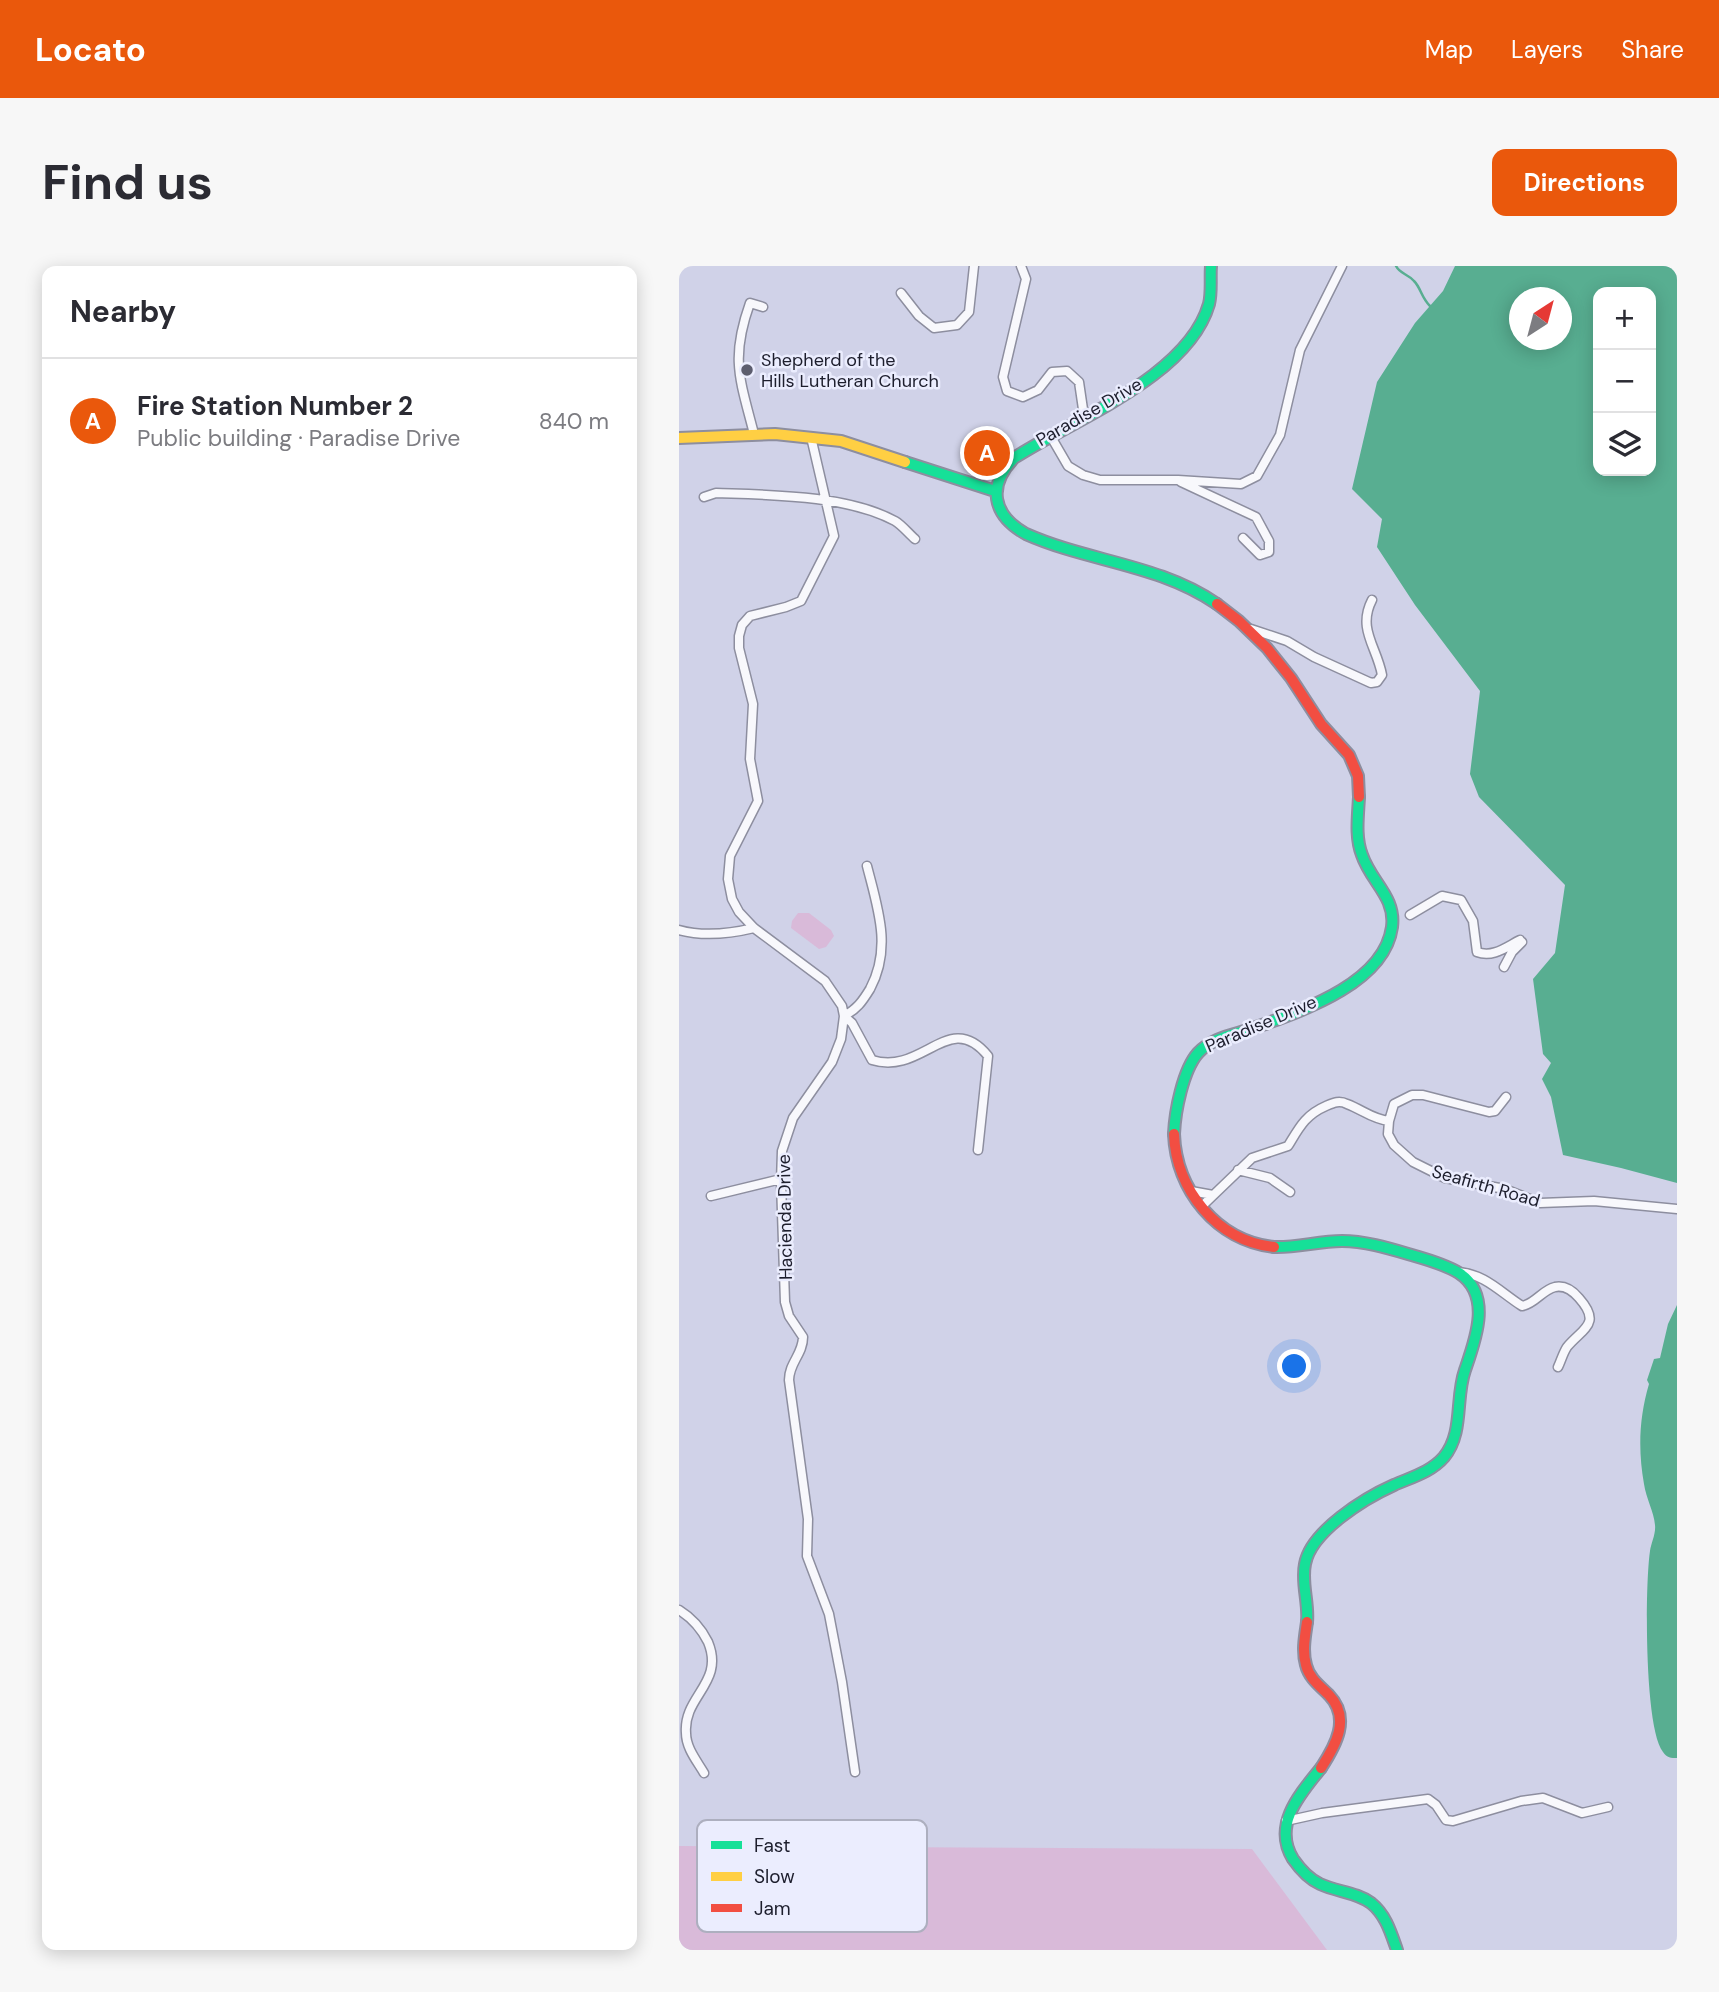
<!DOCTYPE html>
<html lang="en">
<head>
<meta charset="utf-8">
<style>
  body { margin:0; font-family:"DM Sans",sans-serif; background:#f7f7f7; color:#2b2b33 }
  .controls { position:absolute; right:21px; top:21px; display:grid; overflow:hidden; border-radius:14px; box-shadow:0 4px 18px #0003 }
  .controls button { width:63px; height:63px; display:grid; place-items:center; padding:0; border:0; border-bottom:2px solid #e1e1e2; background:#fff; color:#2b2b33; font:35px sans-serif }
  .compass { position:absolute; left:830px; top:21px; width:63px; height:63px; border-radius:50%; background:#fff; box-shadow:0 4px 18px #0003; rotate:36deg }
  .you { position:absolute; left:616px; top:1101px; width:24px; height:24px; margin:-18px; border:5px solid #fff; border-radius:50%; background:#1a73e8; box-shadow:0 0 0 10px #1a73e833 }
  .badge { display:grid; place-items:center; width:46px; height:46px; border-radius:50%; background:#ea580c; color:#fff; font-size:23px; font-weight:700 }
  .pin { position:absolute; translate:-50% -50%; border:4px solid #fff; box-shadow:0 2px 7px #0006 }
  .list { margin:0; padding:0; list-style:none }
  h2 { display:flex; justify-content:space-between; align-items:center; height:91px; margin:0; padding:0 28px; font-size:30px }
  h2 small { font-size:23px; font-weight:400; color:#7c7c81 }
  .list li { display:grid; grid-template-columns:46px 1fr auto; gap:21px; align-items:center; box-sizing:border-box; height:126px; padding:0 28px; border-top:2px solid #e1e1e2 }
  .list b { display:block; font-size:26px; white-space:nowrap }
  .list p { margin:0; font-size:23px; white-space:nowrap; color:#7c7c81 }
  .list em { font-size:23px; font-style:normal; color:#7c7c81 }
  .icon { flex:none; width:38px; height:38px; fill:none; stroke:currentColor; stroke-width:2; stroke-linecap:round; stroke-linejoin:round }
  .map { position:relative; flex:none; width:998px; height:1684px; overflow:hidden; border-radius:14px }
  header { display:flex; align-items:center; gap:42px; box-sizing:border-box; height:98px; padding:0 35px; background:#ea580c; color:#fff }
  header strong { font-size:33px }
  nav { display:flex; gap:38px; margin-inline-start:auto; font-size:24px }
  .intro { display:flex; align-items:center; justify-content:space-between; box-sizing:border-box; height:168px; padding:0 42px }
  h1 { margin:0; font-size:49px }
  .button { padding:18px 32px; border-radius:14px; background:#ea580c; color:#fff; font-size:24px; font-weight:700 }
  main { display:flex; gap:42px; padding:0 42px }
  aside { flex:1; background:#fff; border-radius:14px; box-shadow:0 4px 18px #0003 }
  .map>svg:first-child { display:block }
  .green { fill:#d9bad9 }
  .water { fill:#58ae91; fill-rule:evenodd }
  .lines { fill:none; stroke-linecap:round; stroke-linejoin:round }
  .stream { stroke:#58ae91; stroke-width:2.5 }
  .street-casing { stroke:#8d8e9f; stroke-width:11 }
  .fast-casing { stroke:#8d8e9f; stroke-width:14 }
  .slow-casing { stroke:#8d8e9f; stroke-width:14 }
  .jam-casing { stroke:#8d8e9f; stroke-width:14 }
  .street { stroke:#f8f8fc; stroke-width:8 }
  .fast { stroke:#16e098; stroke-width:10 }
  .slow { stroke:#ffcf43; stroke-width:10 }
  .jam { stroke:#f24e42; stroke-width:10 }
  .poi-dot { fill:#5c5d6e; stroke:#ebedfe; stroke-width:2.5 }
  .labels { text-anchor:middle; stroke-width:5; stroke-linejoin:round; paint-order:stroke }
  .poi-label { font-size:18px; fill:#1d1e2d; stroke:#ebedfe; text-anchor:start }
  .street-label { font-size:18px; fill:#1d1e2d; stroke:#ebedfe }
  .key { fill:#ebedfe; stroke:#adafbf; stroke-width:2 }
  .key-label { font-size:19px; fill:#1d1e2d }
</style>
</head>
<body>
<header>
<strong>Locato</strong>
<nav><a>Map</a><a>Layers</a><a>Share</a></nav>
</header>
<div class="intro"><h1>Find us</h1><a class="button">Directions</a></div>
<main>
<aside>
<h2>Nearby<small></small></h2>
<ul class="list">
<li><span class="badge">A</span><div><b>Fire Station Number 2</b><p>Public building · Paradise Drive</p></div><em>840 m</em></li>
</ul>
</aside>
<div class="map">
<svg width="998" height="1684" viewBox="0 0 998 1684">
  <rect width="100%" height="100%" fill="#d0d2e8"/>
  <!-- green -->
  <path class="green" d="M119,647H130L152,664L155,670L147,681L140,683L112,662L113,655Z
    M0,1580L573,1583L648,1684H0Z"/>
  <!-- water -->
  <path class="water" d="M776,0H998V917L942,902L884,889L872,831L863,813L872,797L864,788L854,713L876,687L886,619L800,531L791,508L801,425L736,339L698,281L703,253L673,223L698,116L736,57L764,25ZM919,26H972V205H919ZM841,32H883V74H841Z
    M998,1039V1492C992,1492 988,1492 984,1486C965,1462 966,1319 971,1285C972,1277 977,1268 976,1259C975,1246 967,1232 965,1218C959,1184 960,1152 970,1118L968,1114L975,1093L981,1092L989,1058Z"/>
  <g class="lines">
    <!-- stream -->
    <path class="stream" d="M717,0C721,8 729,8 735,15C742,22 742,31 751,40"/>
    <defs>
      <path id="street" d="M342,0L347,13L324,111L328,125L344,131L359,124L373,106L388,105L400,116L405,150
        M222,27L240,50L255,62L278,59L290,46L295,0
        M75,168C61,113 51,93 71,37L84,41
        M371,169L389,200L404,209L421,214H499L562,218L578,210L601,169L621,84L663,0
        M132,171L155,270L122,335L107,341L71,350L63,359L60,370V382L74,438L71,493L79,535L51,590L49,613L53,633L60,646L75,662L146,715L163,740L165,750L162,773L153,796L114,852L103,885L102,916L106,1036L110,1050L124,1071C124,1088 110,1097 110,1114L129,1253L128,1290L150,1348L163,1416L176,1506
        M502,216L577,251L590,275V286L581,289L564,272
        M25,231L37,227C91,229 168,229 216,255C223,259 230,268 236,273
        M572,363L608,375L635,391L692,417L698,416L703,409C698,381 678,363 693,334
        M188,600C199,643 213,682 191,723C183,736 178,743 165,750L173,757L193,794C244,810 270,742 309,790L299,884
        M731,649L763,630L782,634L794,655L798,686C814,692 827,681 841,674
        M0,664C25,671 50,668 75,662
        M825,701L833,686L843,676
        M710,855L715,838L733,829H744L810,846L816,845L827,831
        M559,904L591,912L611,926
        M512,925L534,929
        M32,930L102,913
        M522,941L573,892L609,880C620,862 626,849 647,840C654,837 660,834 668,838C684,844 693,853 710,855L709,868L715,879L734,896L766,912L826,923L861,937L915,935L998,943
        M779,1006C806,1008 821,1026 843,1040C856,1038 863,1024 876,1021C886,1019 894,1025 900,1032C923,1058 904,1062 888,1081C884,1087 882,1095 879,1101
        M0,1344C13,1352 22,1362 29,1376C46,1417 4,1430 7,1467C7,1482 18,1495 25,1507
        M607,1555L643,1547L749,1533L757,1539L767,1554L774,1555L842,1535L864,1532L903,1547L929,1541"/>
      <path id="fast" d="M532,0C531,12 533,26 530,38C509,111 395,153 335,192C308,220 313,249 347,268C410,296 480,298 538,338
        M226,196L316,225
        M495,868C496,845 504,804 519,787C532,772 554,769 572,763C619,746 705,719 713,661C717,631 692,616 683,589C676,571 679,551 680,531
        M595,981C617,982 640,975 663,975C687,975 712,983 736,990C750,994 767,999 780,1007C814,1029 796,1075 786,1104C776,1132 785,1167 765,1191C752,1206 733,1211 715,1219C686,1232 632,1265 626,1298C622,1317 630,1337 628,1356
        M642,1502C621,1528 593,1559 614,1593C621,1603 630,1613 641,1618C658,1626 677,1626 692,1637C707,1649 712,1667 718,1684"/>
      <path id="slow" d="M0,172L96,168L162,175L226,196"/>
      <path id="jam" d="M538,338L560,355L588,382L612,412L642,458L670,489L679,510L680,531
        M495,868C497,924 538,975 595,981
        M628,1356C626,1370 623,1385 627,1399C630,1412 641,1420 650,1429C672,1452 657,1479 642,1502"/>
    </defs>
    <!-- street casing -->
    <use href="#street" class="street-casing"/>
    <!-- fast casing -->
    <use href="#fast" class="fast-casing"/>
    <!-- slow casing -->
    <use href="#slow" class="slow-casing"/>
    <!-- jam casing -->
    <use href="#jam" class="jam-casing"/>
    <!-- street -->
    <use href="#street" class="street"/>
    <!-- fast -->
    <use href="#fast" class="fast"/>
    <!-- slow -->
    <use href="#slow" class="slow"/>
    <!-- jam -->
    <use href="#jam" class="jam"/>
  </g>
  <!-- markers -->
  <circle class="poi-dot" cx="68" cy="104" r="7"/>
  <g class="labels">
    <!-- poi labels -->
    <g class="poi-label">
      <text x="82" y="100">Shepherd of the<tspan x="82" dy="21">Hills Lutheran Church</tspan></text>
    </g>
    <!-- street labels -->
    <g class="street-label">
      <text transform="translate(410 146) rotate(-30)" y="6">Paradise Drive</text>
      <text transform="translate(582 758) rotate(-23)" y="6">Paradise Drive</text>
      <text transform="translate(807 920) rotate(16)" y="6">Seafirth Road</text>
      <text transform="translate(106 951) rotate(-91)" y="6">Hacienda Drive</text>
    </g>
  </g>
  <!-- legend -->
  <rect x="18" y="1554" width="230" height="112" rx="10" class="key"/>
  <rect x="32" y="1575" width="31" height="8" fill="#16e098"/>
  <rect x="32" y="1606" width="31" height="9" fill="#ffcf43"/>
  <rect x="32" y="1638" width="31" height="8" fill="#f24e42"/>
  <g class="key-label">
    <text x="75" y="1586">Fast</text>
    <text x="75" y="1617">Slow</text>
    <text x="75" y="1649">Jam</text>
  </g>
</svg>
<div class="controls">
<button>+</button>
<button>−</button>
<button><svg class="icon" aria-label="layers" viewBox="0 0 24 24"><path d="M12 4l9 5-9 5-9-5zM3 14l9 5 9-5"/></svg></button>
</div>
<svg class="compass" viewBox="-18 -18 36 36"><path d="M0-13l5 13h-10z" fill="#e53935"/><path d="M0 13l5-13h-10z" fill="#7c7c81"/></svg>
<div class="you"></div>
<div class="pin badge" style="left:308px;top:187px">A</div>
</div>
</main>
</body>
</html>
